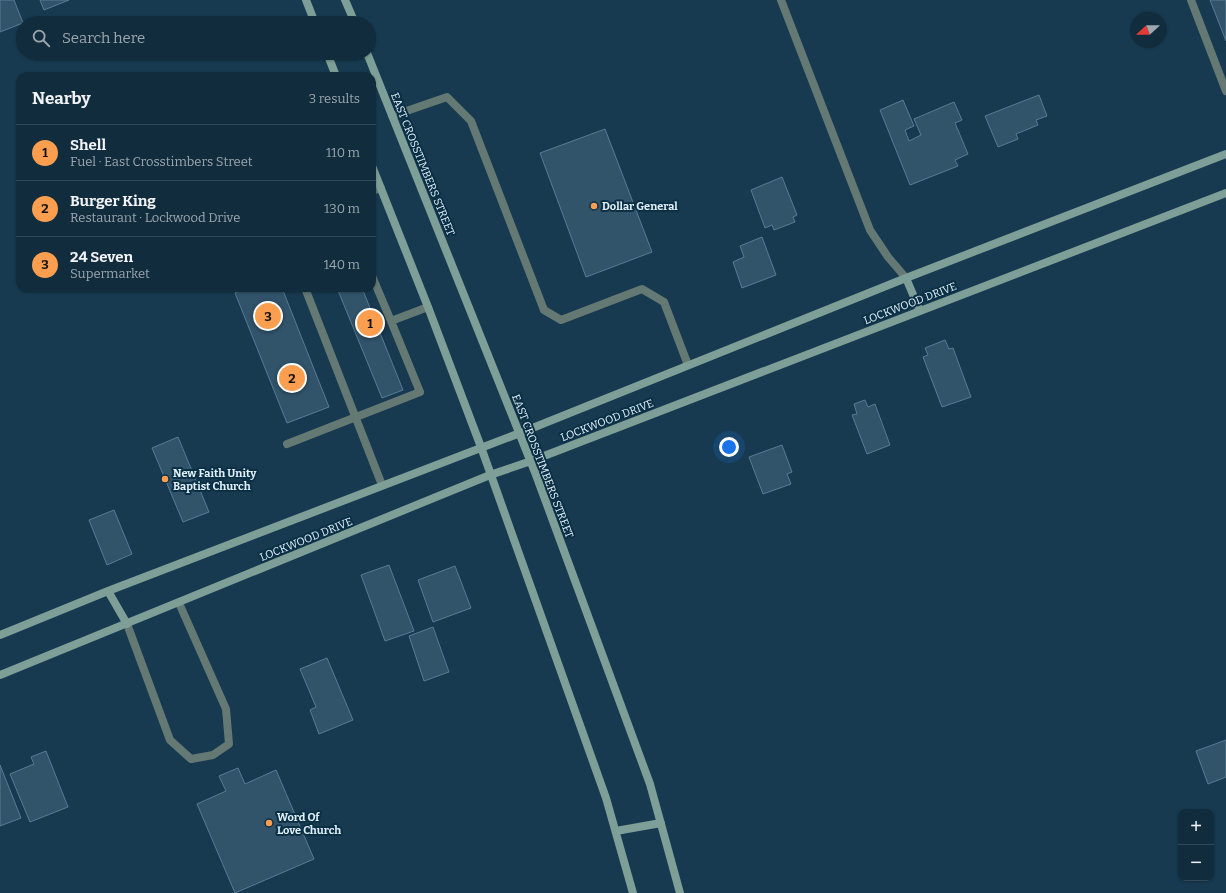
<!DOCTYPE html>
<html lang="en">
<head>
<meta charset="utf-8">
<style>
  body { margin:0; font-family:Bitter,serif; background:#1e3847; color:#f1f3f6 }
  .controls { position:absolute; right:12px; bottom:12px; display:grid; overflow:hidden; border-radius:8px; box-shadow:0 1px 3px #0004 }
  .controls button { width:36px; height:36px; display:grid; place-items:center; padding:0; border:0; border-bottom:1px solid #304856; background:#112c3c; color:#f1f3f6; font:20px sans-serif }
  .compass { position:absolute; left:1130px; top:12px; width:36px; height:36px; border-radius:50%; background:#112c3c; box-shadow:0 1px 3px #0004; rotate:249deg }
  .you { position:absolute; left:729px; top:447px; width:14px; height:14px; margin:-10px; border:3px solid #fff; border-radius:50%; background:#1a73e8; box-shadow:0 0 0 6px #1a73e833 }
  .badge { display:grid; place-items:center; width:26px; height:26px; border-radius:50%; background:#fb9e50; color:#111; font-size:13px; font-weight:700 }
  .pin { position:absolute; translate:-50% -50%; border:2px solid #fff; box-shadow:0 1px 4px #0006 }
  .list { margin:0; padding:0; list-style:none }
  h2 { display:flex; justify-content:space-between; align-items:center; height:52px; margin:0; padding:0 16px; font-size:17px }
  h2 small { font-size:13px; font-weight:400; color:#9ca7af }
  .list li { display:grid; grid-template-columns:26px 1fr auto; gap:12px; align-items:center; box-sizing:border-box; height:56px; padding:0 16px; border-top:1px solid #304856 }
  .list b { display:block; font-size:15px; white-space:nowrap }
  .list p { margin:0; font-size:13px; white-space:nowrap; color:#9ca7af }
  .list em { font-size:13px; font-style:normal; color:#9ca7af }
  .icon { flex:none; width:22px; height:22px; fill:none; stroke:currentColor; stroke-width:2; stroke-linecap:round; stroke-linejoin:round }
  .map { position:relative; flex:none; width:1226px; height:893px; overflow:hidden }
  .search { position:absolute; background:#112c3c; box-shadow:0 1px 3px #0004; left:16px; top:16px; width:360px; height:44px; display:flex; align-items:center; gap:10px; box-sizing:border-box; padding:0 14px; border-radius:22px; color:#9ca7af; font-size:15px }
  .panel { position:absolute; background:#112c3c; box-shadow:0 1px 3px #0004; left:16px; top:72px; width:360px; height:220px; border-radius:12px }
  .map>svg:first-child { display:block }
  .building { fill:#31546b; stroke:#577c94 }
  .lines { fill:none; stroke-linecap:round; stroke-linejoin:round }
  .service { stroke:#657974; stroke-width:8 }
  .secondary { stroke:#7e9f97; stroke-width:8 }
  .poi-dot { fill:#fb9e50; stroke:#0b3045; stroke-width:1.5 }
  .labels { text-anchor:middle; stroke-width:4; stroke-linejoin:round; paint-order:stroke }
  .street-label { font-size:11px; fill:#e2f1fc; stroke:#0b3045 }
  .poi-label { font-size:11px; font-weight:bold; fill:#e2f1fc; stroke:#0b3045; text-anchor:start }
</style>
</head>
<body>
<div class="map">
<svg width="1226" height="893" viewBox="0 0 1226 893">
  <rect width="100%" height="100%" fill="#173a50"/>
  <!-- building -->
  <path class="building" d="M0,0H14L23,23L0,32Z
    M40,0H69L44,10Z
    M1210,0H1226V41Z
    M1039,95L1047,116L1036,120L1038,125L1016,134L1018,139L998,147L985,116Z
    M903,100L914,126L905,130L909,141L921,135L914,119L954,102L962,120L955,123L968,154L955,160L958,166L910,185L880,110Z
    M605,129L652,252L586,277L540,153Z
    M782,177L797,215L793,217L795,222L774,230L772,225L765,228L751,190Z
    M762,237L776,275L742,288L733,262L744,257L740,246Z
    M247,288H282L329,407L287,423L235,293Z
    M337,288H362L403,390L382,398Z
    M945,340L949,349L953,348L971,397L942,407L923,357L928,355L925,348Z
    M865,400L868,407L875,404L890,445L867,454L852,415L857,414L854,404Z
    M178,437L209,512L183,522L152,448Z
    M782,445L792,472L787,474L791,484L763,494L749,457Z
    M114,510L132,554L107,565L89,520Z
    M389,565L414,631L385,641L361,575Z
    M455,566L471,608L433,622L418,580Z
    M433,627L449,672L424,681L409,636Z
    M327,658L353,720L319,734L310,710L316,707L300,669Z
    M1226,740V777L1208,784L1196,751Z
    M46,751L68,807L30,822L10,774L34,764L31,757Z
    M0,765L21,818L0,826Z
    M238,768L245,784L276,770L314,859L235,893L197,804L226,791L219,776Z"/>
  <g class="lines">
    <!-- service -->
    <path class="service" d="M781,0L870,230L888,257L906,278
      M1191,0L1226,91
      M392,116L447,97L471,121L544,310L561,320L642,289L664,302L688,365
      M372,191L381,188
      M372,276L391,321
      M305,288L382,485
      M287,444L420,392L391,321L428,307
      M127,624L170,740L191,759L213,755L229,744L226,709L179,603"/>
    <!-- secondary -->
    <path class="secondary" d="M306,0L315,23
      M345,0L355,23
      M327,53L336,76
      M367,53L536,475L650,784L680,893
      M372,166L428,307L481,447L606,798L633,893
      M906,278L920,311
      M108,591L127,624
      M0,635L108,591L520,433L906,278L1226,154
      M0,675L490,475L531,461L1226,193
      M616,831L661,823"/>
  </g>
  <!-- markers -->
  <g class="poi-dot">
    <circle cx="594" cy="206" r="4"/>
    <circle cx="165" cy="479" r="4"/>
    <circle cx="269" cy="823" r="4"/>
  </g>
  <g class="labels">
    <!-- street labels -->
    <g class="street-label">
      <text transform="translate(423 164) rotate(68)" y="4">EAST CROSSTIMBERS STREET</text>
      <text transform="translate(910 303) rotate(-21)" y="4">LOCKWOOD DRIVE</text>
      <text transform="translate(607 420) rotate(-21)" y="4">LOCKWOOD DRIVE</text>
      <text transform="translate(543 466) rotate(69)" y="4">EAST CROSSTIMBERS STREET</text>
      <text transform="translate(306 539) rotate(-22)" y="4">LOCKWOOD DRIVE</text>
    </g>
    <!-- poi labels -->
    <g class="poi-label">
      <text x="602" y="210">Dollar General</text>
      <text x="173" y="477">New Faith Unity<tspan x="173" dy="13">Baptist Church</tspan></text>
      <text x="277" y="821">Word Of<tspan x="277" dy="13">Love Church</tspan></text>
    </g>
  </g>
</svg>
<div class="controls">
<button>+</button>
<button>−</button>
</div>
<svg class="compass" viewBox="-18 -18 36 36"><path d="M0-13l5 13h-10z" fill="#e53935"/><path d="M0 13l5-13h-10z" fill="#9ca7af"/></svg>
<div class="you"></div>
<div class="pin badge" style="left:370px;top:323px">1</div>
<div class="pin badge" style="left:292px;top:378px">2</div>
<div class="pin badge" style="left:268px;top:316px">3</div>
<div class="search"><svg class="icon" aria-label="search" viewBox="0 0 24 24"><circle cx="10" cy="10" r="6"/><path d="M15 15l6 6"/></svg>Search here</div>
<section class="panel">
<h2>Nearby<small>3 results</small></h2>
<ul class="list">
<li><span class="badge">1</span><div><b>Shell</b><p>Fuel · East Crosstimbers Street</p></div><em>110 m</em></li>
<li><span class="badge">2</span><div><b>Burger King</b><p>Restaurant · Lockwood Drive</p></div><em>130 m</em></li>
<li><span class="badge">3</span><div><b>24 Seven</b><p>Supermarket</p></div><em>140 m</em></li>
</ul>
</section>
</div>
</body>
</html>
